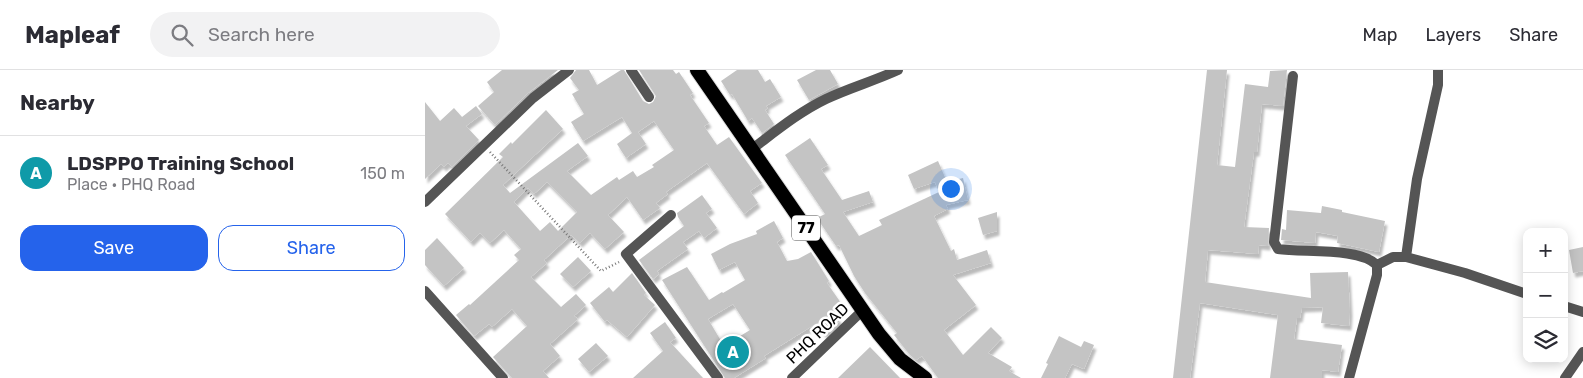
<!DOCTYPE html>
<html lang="en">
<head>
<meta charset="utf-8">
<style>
  body { margin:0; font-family:Rubik,sans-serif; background:#f2f2f3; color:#2b2b33 }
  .controls { position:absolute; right:15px; bottom:15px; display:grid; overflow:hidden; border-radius:10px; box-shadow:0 2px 12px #0003 }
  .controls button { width:45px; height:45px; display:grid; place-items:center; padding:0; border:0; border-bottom:1px solid #e1e1e2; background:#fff; color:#2b2b33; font:25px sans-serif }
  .you { position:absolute; left:525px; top:118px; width:18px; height:18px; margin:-12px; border:4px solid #fff; border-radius:50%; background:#1a73e8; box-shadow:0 0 0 8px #1a73e833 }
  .badge { display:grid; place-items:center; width:32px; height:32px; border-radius:50%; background:#2563eb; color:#fff; font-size:16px; font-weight:700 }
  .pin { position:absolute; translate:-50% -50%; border:2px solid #fff; box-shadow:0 1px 5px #0006 }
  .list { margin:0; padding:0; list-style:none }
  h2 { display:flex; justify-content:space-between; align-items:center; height:65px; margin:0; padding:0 20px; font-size:21px }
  h2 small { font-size:16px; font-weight:400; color:#7c7c81 }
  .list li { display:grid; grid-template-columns:32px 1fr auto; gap:15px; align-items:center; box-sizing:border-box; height:75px; padding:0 20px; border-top:1px solid #e1e1e2 }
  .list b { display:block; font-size:19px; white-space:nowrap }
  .list p { margin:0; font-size:16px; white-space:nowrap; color:#7c7c81 }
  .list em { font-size:16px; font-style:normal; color:#7c7c81 }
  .actions { display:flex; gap:10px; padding:15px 20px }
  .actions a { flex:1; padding:11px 0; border:1px solid #2563eb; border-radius:15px; text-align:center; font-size:18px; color:#2563eb }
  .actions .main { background:#2563eb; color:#fff }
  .icon { flex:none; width:28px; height:28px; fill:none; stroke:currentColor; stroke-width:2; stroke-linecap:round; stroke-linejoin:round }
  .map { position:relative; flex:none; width:1158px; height:308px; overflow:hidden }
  header { display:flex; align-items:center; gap:30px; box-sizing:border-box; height:70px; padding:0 25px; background:#fff; border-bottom:1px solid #e1e1e2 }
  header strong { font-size:24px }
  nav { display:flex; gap:28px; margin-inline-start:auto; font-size:18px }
  .search { width:350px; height:45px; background:#f2f2f3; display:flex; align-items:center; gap:12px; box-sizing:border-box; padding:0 18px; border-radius:28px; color:#7c7c81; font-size:19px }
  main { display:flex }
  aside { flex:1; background:#fff }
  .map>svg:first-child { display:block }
  .building { fill:#c4c4c4; fill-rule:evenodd; filter:url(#shadow) }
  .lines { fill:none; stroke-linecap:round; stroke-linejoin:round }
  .trunk-casing { stroke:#dbdbdb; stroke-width:16 }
  .path { stroke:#777; stroke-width:2.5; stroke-dasharray:1 2.5; stroke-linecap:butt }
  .minor { stroke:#555; stroke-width:10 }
  .trunk { stroke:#000; stroke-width:14 }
  .labels { text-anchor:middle; stroke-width:5; stroke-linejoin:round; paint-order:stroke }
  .shield { fill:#fff; stroke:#4c4c4c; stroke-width:1 }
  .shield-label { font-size:15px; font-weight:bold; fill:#000 }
  .street-label { font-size:16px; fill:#000; stroke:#fff }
</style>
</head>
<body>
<header>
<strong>Mapleaf</strong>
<div class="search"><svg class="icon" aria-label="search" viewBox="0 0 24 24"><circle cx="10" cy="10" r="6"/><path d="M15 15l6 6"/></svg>Search here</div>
<nav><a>Map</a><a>Layers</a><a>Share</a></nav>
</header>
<main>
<aside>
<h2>Nearby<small></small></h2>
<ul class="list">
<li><span class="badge" style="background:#0f9aa8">A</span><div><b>LDSPPO Training School</b><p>Place · PHQ Road</p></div><em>150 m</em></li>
</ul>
<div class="actions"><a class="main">Save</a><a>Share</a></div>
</aside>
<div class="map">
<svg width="1158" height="308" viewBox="0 0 1158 308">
  <defs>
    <filter id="shadow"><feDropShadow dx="2.5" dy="4.5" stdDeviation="1" flood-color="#0004"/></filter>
  </defs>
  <rect width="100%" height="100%" fill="#fff"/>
  <!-- building -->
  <path class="building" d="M77,0H133L103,23L70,55L53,36L69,22L62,12Z
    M151,0H164L172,15L196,0H199L218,31L224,34L228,32L231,26L214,0H248L251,4L254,2L268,23L265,25L284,53L279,56L292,75L304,67L337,113L325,121L333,133L319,144L282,93L241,122L243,124L231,133L235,138L218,150L202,127L183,145L199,162L180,179L165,163L155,173L146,165L119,190L122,193L106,207L136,237L151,224L161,235L149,246L153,249L125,274L135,286L118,301L124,308H87L68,287L102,256L87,239L67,257L64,254L49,266L31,245L44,234L45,235L94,190L89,185L96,179L79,160L65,173L55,163L46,172L20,144L78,87L74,84L86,72L87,74L121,40L138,59L78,115L85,123L153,73L163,86L142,101L166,125L192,107L194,110L208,101L212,107L229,97L227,95L249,80L229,51L213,62L221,74L201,88L192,74L207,63L197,47L158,71L146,52L159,44L147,24L154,20L145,8ZM122,112L152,142L133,161L125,152L115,161L89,132L103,118L109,124Z
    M312,0H333L340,12L345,9L356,27L341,36L343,38L340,40L349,54L337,63L327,48L323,51L307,24L305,25L296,11Z
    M391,0H405L413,14L384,30L372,10Z
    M782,0H802L792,95L810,97L820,14L843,17L845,1L862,0L858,36L837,34L832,82H829L819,157L844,158L843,176L834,175L833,184L783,180L780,212L886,228L885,203L923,202L925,242L924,256L896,253L898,237L877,238L875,248H872L869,269L917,275L913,302L897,300V308H845L853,245L775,233L765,308H748Z
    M0,32L15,51L29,38L37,47L51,36L57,44L41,56L54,70L27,97L23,93L19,97L16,94L0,109Z
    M385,68L403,95L396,99L417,130L444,121L448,132L418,142L434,166L457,155L454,150L514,122L510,112L489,119L483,105L513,91L522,112L538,108L543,130L521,135L523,139L509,146L526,181L529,179L532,190L562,180L566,193L528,205L551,235L519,260L538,285L566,257L577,268L563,283L587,297L584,301L596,308H513L497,286L491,290L485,285L469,265L472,263L440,223L429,206L414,175L411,176L392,148L400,144L360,85Z
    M277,125L287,139L281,143L292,158L279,168L274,161L258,172L263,179L232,201L234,204L228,209L214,190L259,156L253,147L252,143Z
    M897,136L917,140V142L960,151L954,182L912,173L913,166L891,162L890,173L856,170L857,159L861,160L862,140L896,143Z
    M572,142V161L558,165L553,148Z
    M349,151L358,168L352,172L362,191L373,189L386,182L404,211L402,213L416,233L407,239L415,251L399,264L392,253L339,286L341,288L309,308H300L237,210L262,197L284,230L297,222L298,223L320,210L310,192L294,200L286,184L305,174L332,164L331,161ZM308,234L325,260L299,276L283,249Z
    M12,168L39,198L19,216L0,195V180Z
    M1158,177V201L1148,203L1144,180Z
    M153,187L166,201L148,217L135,204Z
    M207,203L221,223L219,225L230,235L202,267L182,250L180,252L165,233L184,217L188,222Z
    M240,252L251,268L245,272L278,308H208L238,281L225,263Z
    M634,266L656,277L659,271L669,275L659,299L647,294L640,308H616L623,294L621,293Z
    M171,273L183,286L164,302L153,289Z
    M445,277L475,308H413Z"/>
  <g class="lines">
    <defs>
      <path id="trunk" d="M272,0L454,264L475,289L500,308"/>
    </defs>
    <!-- trunk casing -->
    <use href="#trunk" class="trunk-casing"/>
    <!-- path -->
    <path class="path" d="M65,82L176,201L194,192"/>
    <!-- minor -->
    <path class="minor" d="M206,0L224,27
      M868,6L849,172L853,179C878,183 934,177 952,195V205L924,308
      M327,79C351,61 374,42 401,29C424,18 449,11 473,0
      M0,132L108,28L144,0
      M246,145L201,184L293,308
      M981,187L992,109L1013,15V0
      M952,195L968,187H981L1040,203L1102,224
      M0,221L78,308
      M1139,236L1158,242
      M367,308L437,241
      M1140,308L1158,282"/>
    <!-- trunk -->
    <use href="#trunk" class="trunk"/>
  </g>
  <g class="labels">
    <!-- shield labels -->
    <rect class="shield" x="367" y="145.5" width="28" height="25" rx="4"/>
    <g class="shield-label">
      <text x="381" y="163">77</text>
    </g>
    <!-- street labels -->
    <g class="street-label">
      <text transform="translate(392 263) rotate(-44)" y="6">PHQ ROAD</text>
    </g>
  </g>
</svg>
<div class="controls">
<button>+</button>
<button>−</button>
<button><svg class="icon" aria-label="layers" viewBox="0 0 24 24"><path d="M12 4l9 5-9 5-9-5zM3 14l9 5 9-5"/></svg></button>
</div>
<div class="you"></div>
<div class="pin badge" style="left:308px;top:282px;background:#0f9aa8">A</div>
</div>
</main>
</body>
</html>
